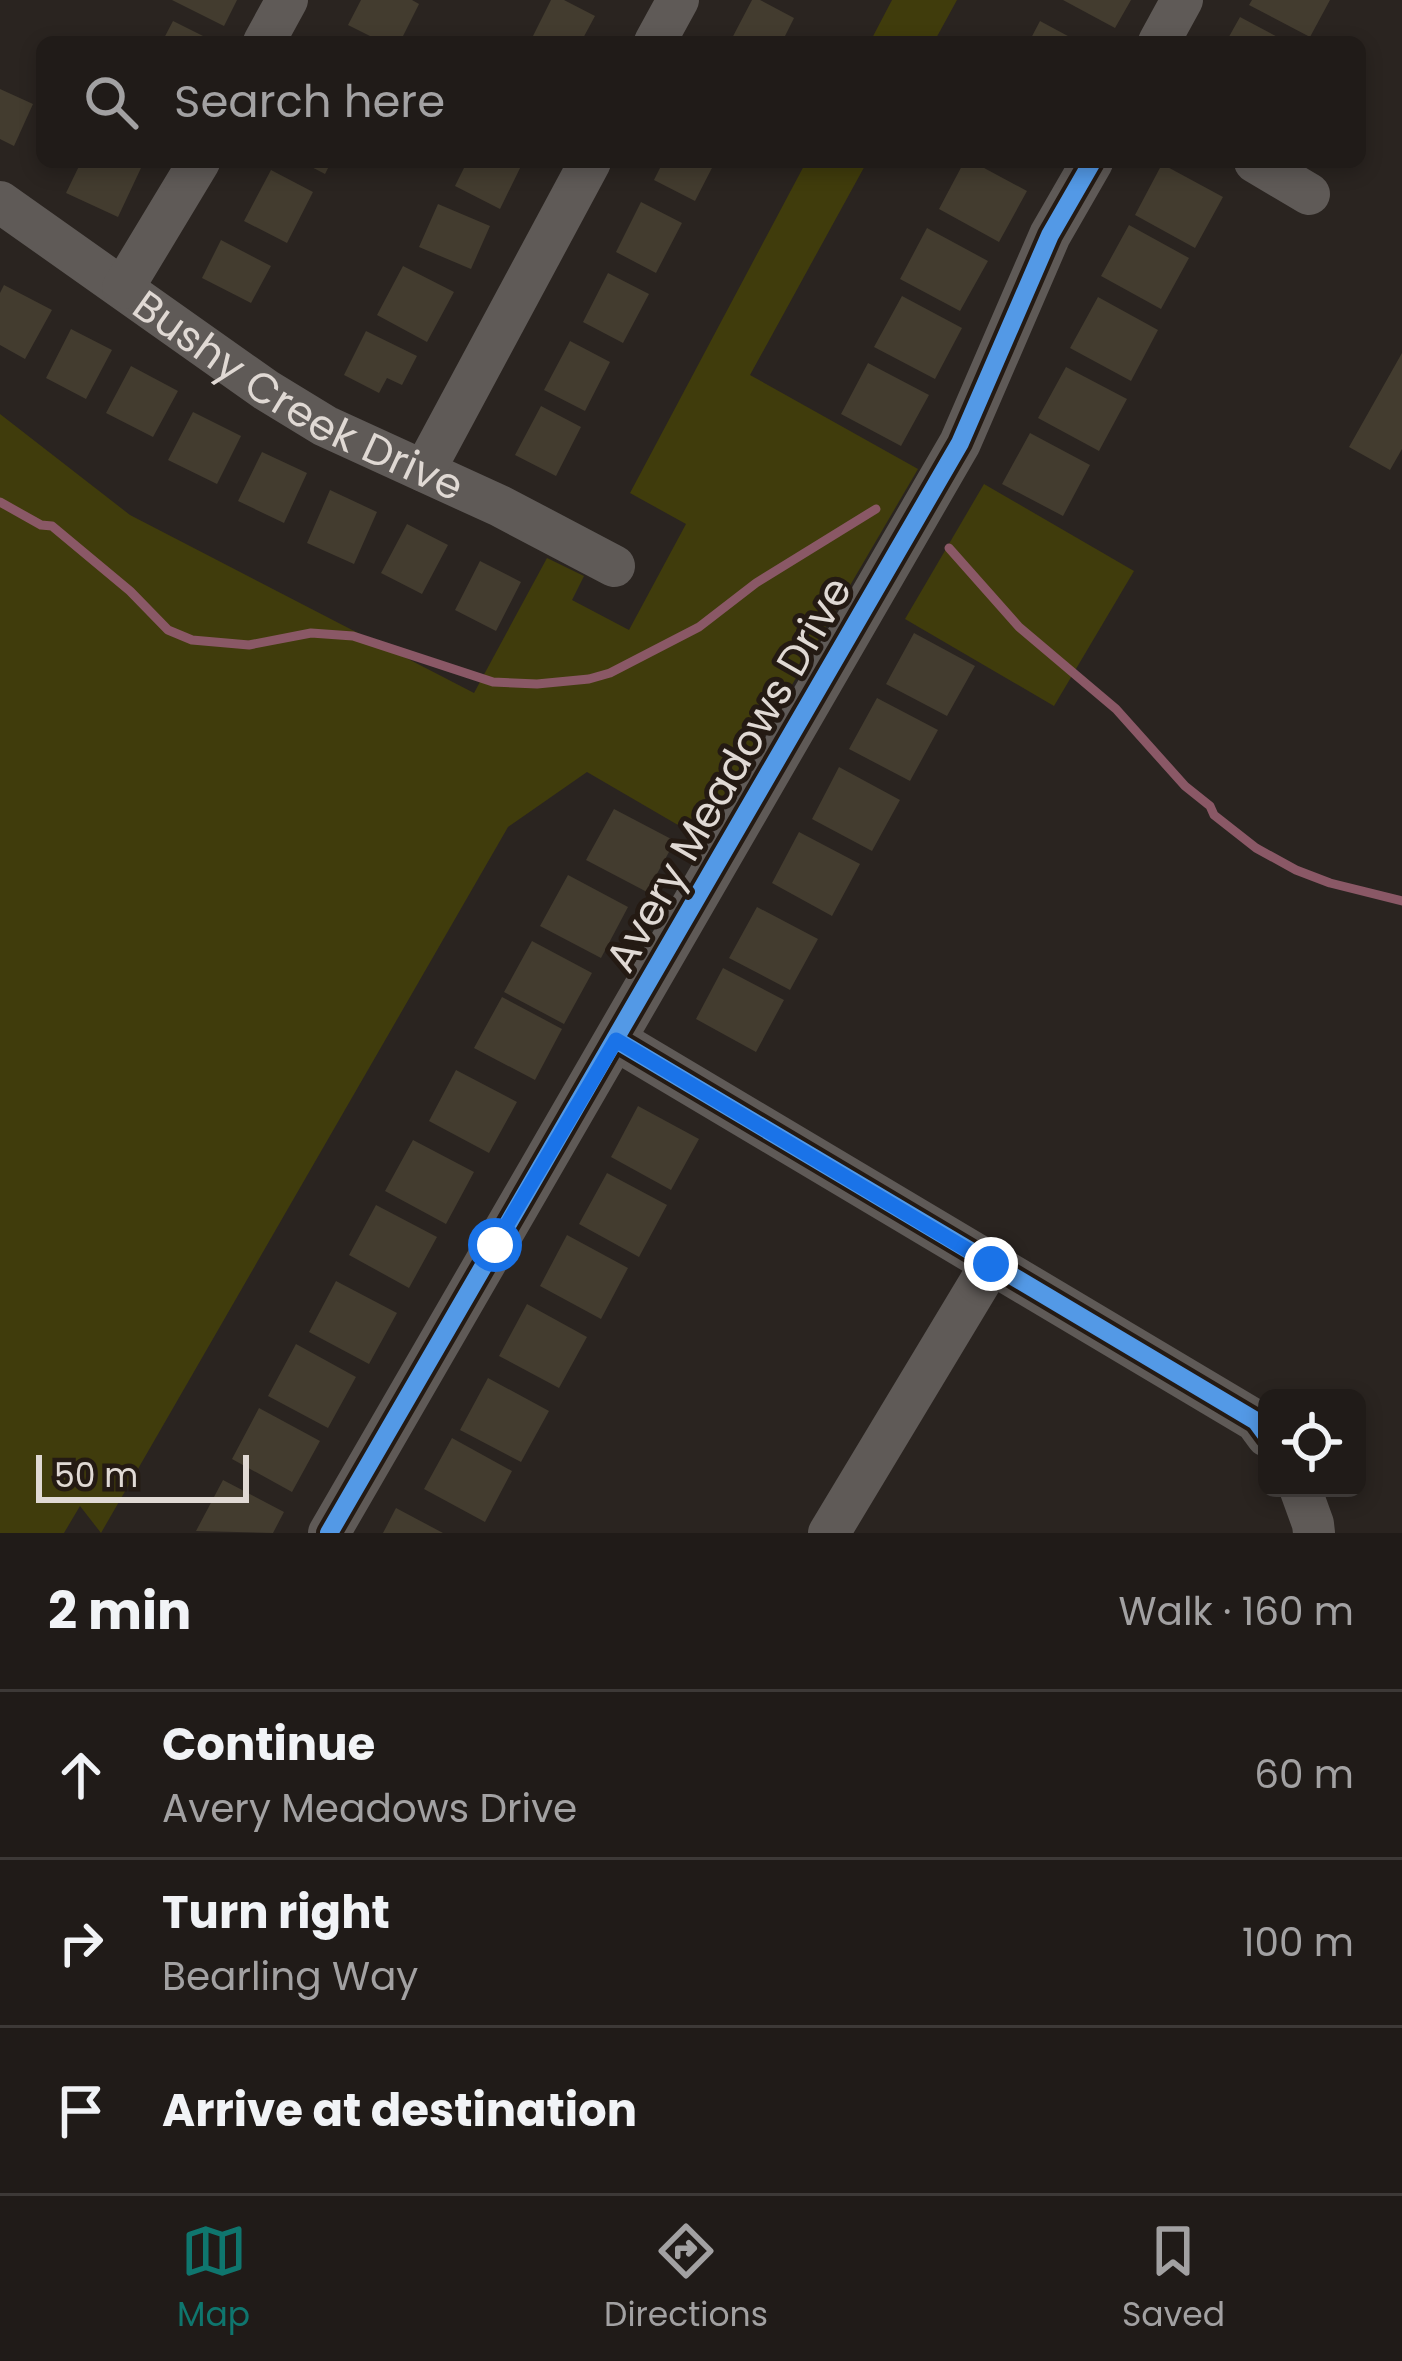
<!DOCTYPE html>
<html lang="en">
<head>
<meta charset="utf-8">
<style>
  body { margin:0; font-family:Poppins,sans-serif; background:#2d2825; color:#f1f3f6 }
  .controls { position:absolute; right:36px; bottom:36px; display:grid; overflow:hidden; border-radius:18px; box-shadow:0 6px 18px #0003 }
  .controls button { width:108px; height:108px; display:grid; place-items:center; padding:0; border:0; border-bottom:3px solid #3d3937; background:#201b18; color:#f1f3f6; font:60px sans-serif }
  .scale { position:absolute; left:36px; bottom:30px; width:213px; box-sizing:border-box; padding-left:12px; border:6px solid #e0d9d4; border-top:0; font-size:33px; line-height:42px; white-space:nowrap; color:#e0d9d4; -webkit-text-stroke:9px #241a13; paint-order:stroke }
  .stop { position:absolute; width:36px; height:36px; margin:-27px; border:9px solid #1a73e8; border-radius:50%; background:#fff }
  .stop.end { background:#1a73e8; border-color:#fff; box-shadow:0 3px 12px #0008 }
  .list { margin:0; padding:0; list-style:none }
  h2 { display:flex; justify-content:space-between; align-items:center; height:156px; margin:0; padding:0 48px; font-size:51px }
  h2 small { font-size:39px; font-weight:400; color:#a2a1a2 }
  .list li { display:grid; grid-template-columns:78px 1fr auto; gap:36px; align-items:center; box-sizing:border-box; height:168px; padding:0 48px; border-top:3px solid #3d3937 }
  .list b { display:block; font-size:45px; white-space:nowrap }
  .list p { margin:0; font-size:39px; white-space:nowrap; color:#a2a1a2 }
  .list em { font-size:39px; font-style:normal; color:#a2a1a2 }
  .icon { flex:none; width:66px; height:66px; fill:none; stroke:currentColor; stroke-width:2; stroke-linecap:round; stroke-linejoin:round }
  .map { position:relative; flex:none; width:1402px; height:1533px; overflow:hidden }
  .search { position:absolute; background:#201b18; box-shadow:0 6px 18px #0003; left:36px; right:36px; top:36px; height:132px; display:flex; align-items:center; gap:30px; box-sizing:border-box; padding:0 42px; border-radius:18px; color:#a2a1a2; font-size:45px }
  .sheet { height:660px; background:#201b18 }
  nav { display:flex; justify-content:space-around; align-items:center; box-sizing:border-box; height:168px; border-top:3px solid #3d3937; background:#201b18; font-size:33px; color:#a2a1a2 }
  nav a { display:grid; justify-items:center; gap:6px }
  nav .on { color:#0f766e }
  .map>svg:first-child { display:block }
  .green { fill:#403c0c }
  .lines { fill:none; stroke-linecap:round; stroke-linejoin:round }
  .stream { stroke:#8a5866; stroke-width:9 }
  .building { fill:#433c2f }
  .minor { stroke:#5f5a57; stroke-width:42 }
  .cycleway-casing { stroke:#241a13; stroke-width:26 }
  .cycleway { stroke:#5399e6; stroke-width:18 }
  .route { stroke:#1a73e8; stroke-width:15 }
  .labels { text-anchor:middle; stroke-width:10; stroke-linejoin:round; paint-order:stroke }
  .street-label { font-size:42px; fill:#e0d9d4; stroke:#241a13 }
</style>
</head>
<body>
<div class="map">
<svg width="1402" height="1533" viewBox="0 0 1402 1533">
  <rect width="100%" height="100%" fill="#2a2420"/>
  <!-- green -->
  <path class="green" d="M892,0H957L934,42H870Z
    M806,162H867L750,375L918,469L702,839L587,772L508,827L101,1533L80,1506L64,1533H0V414L130,515L474,693L547,558L584,576L572,600L629,630L686,524L630,493Z
    M984,484L1134,571L1054,706L905,619Z"/>
  <g class="lines">
    <!-- stream -->
    <path class="stream" d="M0,502L41,525L52,526L130,591L168,630L192,640L249,645L311,633L353,636L493,682L537,684L589,679L610,673L699,627L756,583L876,509
      M949,548L1019,627L1116,709L1185,786L1210,806L1214,815L1256,848L1296,870L1330,883L1402,901"/>
  </g>
  <!-- building -->
  <path class="building" d="M172,0H237L224,26Z
    M361,0H412L419,4L400,42H382L348,25Z
    M551,0H564L595,16L581,42H530Z
    M752,0H760L794,18L782,42H730Z
    M1063,0H1131L1115,28Z
    M1252,0H1330L1310,37L1249,5Z
    M1240,17L1287,42H1226Z
    M173,21L215,42H162Z
    M1040,21L1079,42H1029Z
    M0,89L33,104L14,146L0,139Z
    M81,162H129L141,168L118,217L66,193Z
    M302,162H331L325,174Z
    M467,162H523L500,209L455,186Z
    M663,162H715L695,201L654,180Z
    M964,162H973L1027,191L999,242L939,209Z
    M1162,164L1223,197L1195,248L1135,215Z
    M271,170L313,192L287,243L244,221Z
    M641,202L682,223L656,273L616,252Z
    M438,204L490,226L471,269L419,247Z
    M1129,225L1189,258L1161,309L1101,276Z
    M927,228L988,261L960,311L900,279Z
    M221,240L271,266L251,303L202,278Z
    M403,266L454,292L427,342L377,315Z
    M608,273L649,294L623,343L583,322Z
    M4,285L52,310L25,359L0,345V293Z
    M902,296L962,328L935,379L874,347Z
    M1098,297L1158,330L1131,381L1070,348Z
    M71,329L112,350L86,399L46,378Z
    M366,331L417,356L402,385L387,378L379,393L344,375Z
    M570,341L610,362L585,411L544,390Z
    M1402,353V449L1390,470L1349,447Z
    M868,363L929,395L901,446L841,414Z
    M131,366L178,391L153,437L106,413Z
    M1066,367L1127,399L1099,451L1038,418Z
    M541,406L581,427L556,476L515,455Z
    M193,412L241,436L217,484L168,460Z
    M1030,433L1090,465L1063,516L1002,484Z
    M262,452L307,473L284,523L238,501Z
    M330,490L377,512L354,564L307,543Z
    M407,524L448,545L422,594L381,573Z
    M480,561L521,582L496,631L455,610Z
    M914,633L975,666L947,716L886,684Z
    M877,698L938,730L910,781L849,749Z
    M839,767L900,800L872,851L812,819Z
    M614,809L675,841L647,892L586,860Z
    M799,832L860,864L832,916L772,883Z
    M568,875L628,907L601,958L540,926Z
    M757,907L818,939L790,990L729,958Z
    M532,941L592,973L564,1024L504,992Z
    M723,968L784,1000L756,1052L696,1019Z
    M502,997L562,1029L535,1080L474,1048Z
    M456,1070L517,1102L489,1153L429,1121Z
    M638,1106L699,1139L671,1190L611,1157Z
    M413,1140L474,1172L446,1224L385,1191Z
    M607,1173L667,1205L639,1257L579,1224Z
    M376,1205L437,1237L409,1288L349,1255Z
    M567,1235L628,1268L601,1319L540,1286Z
    M336,1281L397,1313L369,1364L309,1332Z
    M527,1304L587,1337L559,1388L499,1356Z
    M296,1344L356,1377L328,1428L268,1396Z
    M488,1378L549,1411L521,1462L460,1430Z
    M259,1408L320,1441L292,1492L232,1459Z
    M452,1438L512,1471L485,1522L424,1489Z
    M223,1480L284,1512L273,1533L196,1531Z
    M396,1508L443,1533H383Z"/>
  <g class="lines">
    <!-- minor -->
    <g class="minor">
      <path d="M264,42L287,0"/>
      <path d="M655,42L678,0"/>
      <path d="M1159,42L1182,0"/>
      <path d="M1255,162L1309,194"/>
      <path id="s1" d="M0,202L266,390L325,426L500,506L614,566"/>
      <path d="M123,288L199,162"/>
      <path d="M424,471L590,162"/>
      <path d="M616,1040L1256,1421L1267,1436"/>
      <path d="M1300,1488L1313,1524L1314,1533"/>
      <path d="M329,1533L960,443L1050,235L1092,162"/>
      <path d="M829,1533L991,1264"/>
    </g>
    <defs>
      <path id="cycleway" d="M616,1040L1256,1421L1267,1436
        M329,1533L960,443L1050,235L1092,162"/>
    </defs>
    <!-- cycleway casing -->
    <use href="#cycleway" class="cycleway-casing"/>
    <!-- cycleway -->
    <use href="#cycleway" class="cycleway"/>
  </g>
  <g class="lines">
    <!-- route -->
    <path class="route" d="M495,1245L616,1040L991,1264"/>
  </g>
  <g class="labels">
    <!-- street labels -->
    <g class="street-label">
      <text dy="15" stroke="none"><textPath href="#s1" startOffset="357">Bushy Creek Drive</textPath></text>
      <text transform="translate(728 774) rotate(-60)" y="15">Avery Meadows Drive</text>
    </g>
  </g>
</svg>
<div class="controls">
<button><svg class="icon" aria-label="locate" viewBox="0 0 24 24"><circle cx="12" cy="12" r="6"/><path d="M12 2v4M12 18v4M2 12h4M18 12h4"/></svg></button>
</div>
<div class="scale">50 m</div>
<div class="stop" style="left:495px;top:1245px"></div>
<div class="stop end" style="left:991px;top:1264px"></div>
<div class="search"><svg class="icon" aria-label="search" viewBox="0 0 24 24"><circle cx="10" cy="10" r="6"/><path d="M15 15l6 6"/></svg>Search here</div>
</div>
<section class="sheet">
<h2>2 min<small>Walk · 160 m</small></h2>
<ul class="list">
<li><svg class="icon" aria-label="ahead" viewBox="0 0 24 24"><path d="M12 20V5M6 11l6-6 6 6"/></svg><div><b>Continue</b><p>Avery Meadows Drive</p></div><em>60 m</em></li>
<li><svg class="icon" aria-label="right" viewBox="0 0 24 24"><path d="M7 20v-9h11M14 6l5 5-5 5"/></svg><div><b>Turn right</b><p>Bearling Way</p></div><em>100 m</em></li>
<li><svg class="icon" aria-label="arrive" viewBox="0 0 24 24"><path d="M6 21V4h12l-3 4 3 4H6"/></svg><div><b>Arrive at destination</b></div></li>
</ul>
</section>
<nav>
<a class="on"><svg class="icon" aria-label="map" viewBox="0 0 24 24"><path d="M3 6l6-2 6 2 6-2v14l-6 2-6-2-6 2zM9 4v14M15 6v14"/></svg>Map</a>
<a><svg class="icon" aria-label="directions" viewBox="0 0 24 24"><path d="M12 3l9 9-9 9-9-9zM9 14v-3h6M13 9l2 2-2 2"/></svg>Directions</a>
<a><svg class="icon" aria-label="saved" viewBox="0 0 24 24"><path d="M7 4h10v16l-5-4-5 4z"/></svg>Saved</a>
</nav>
</body>
</html>
